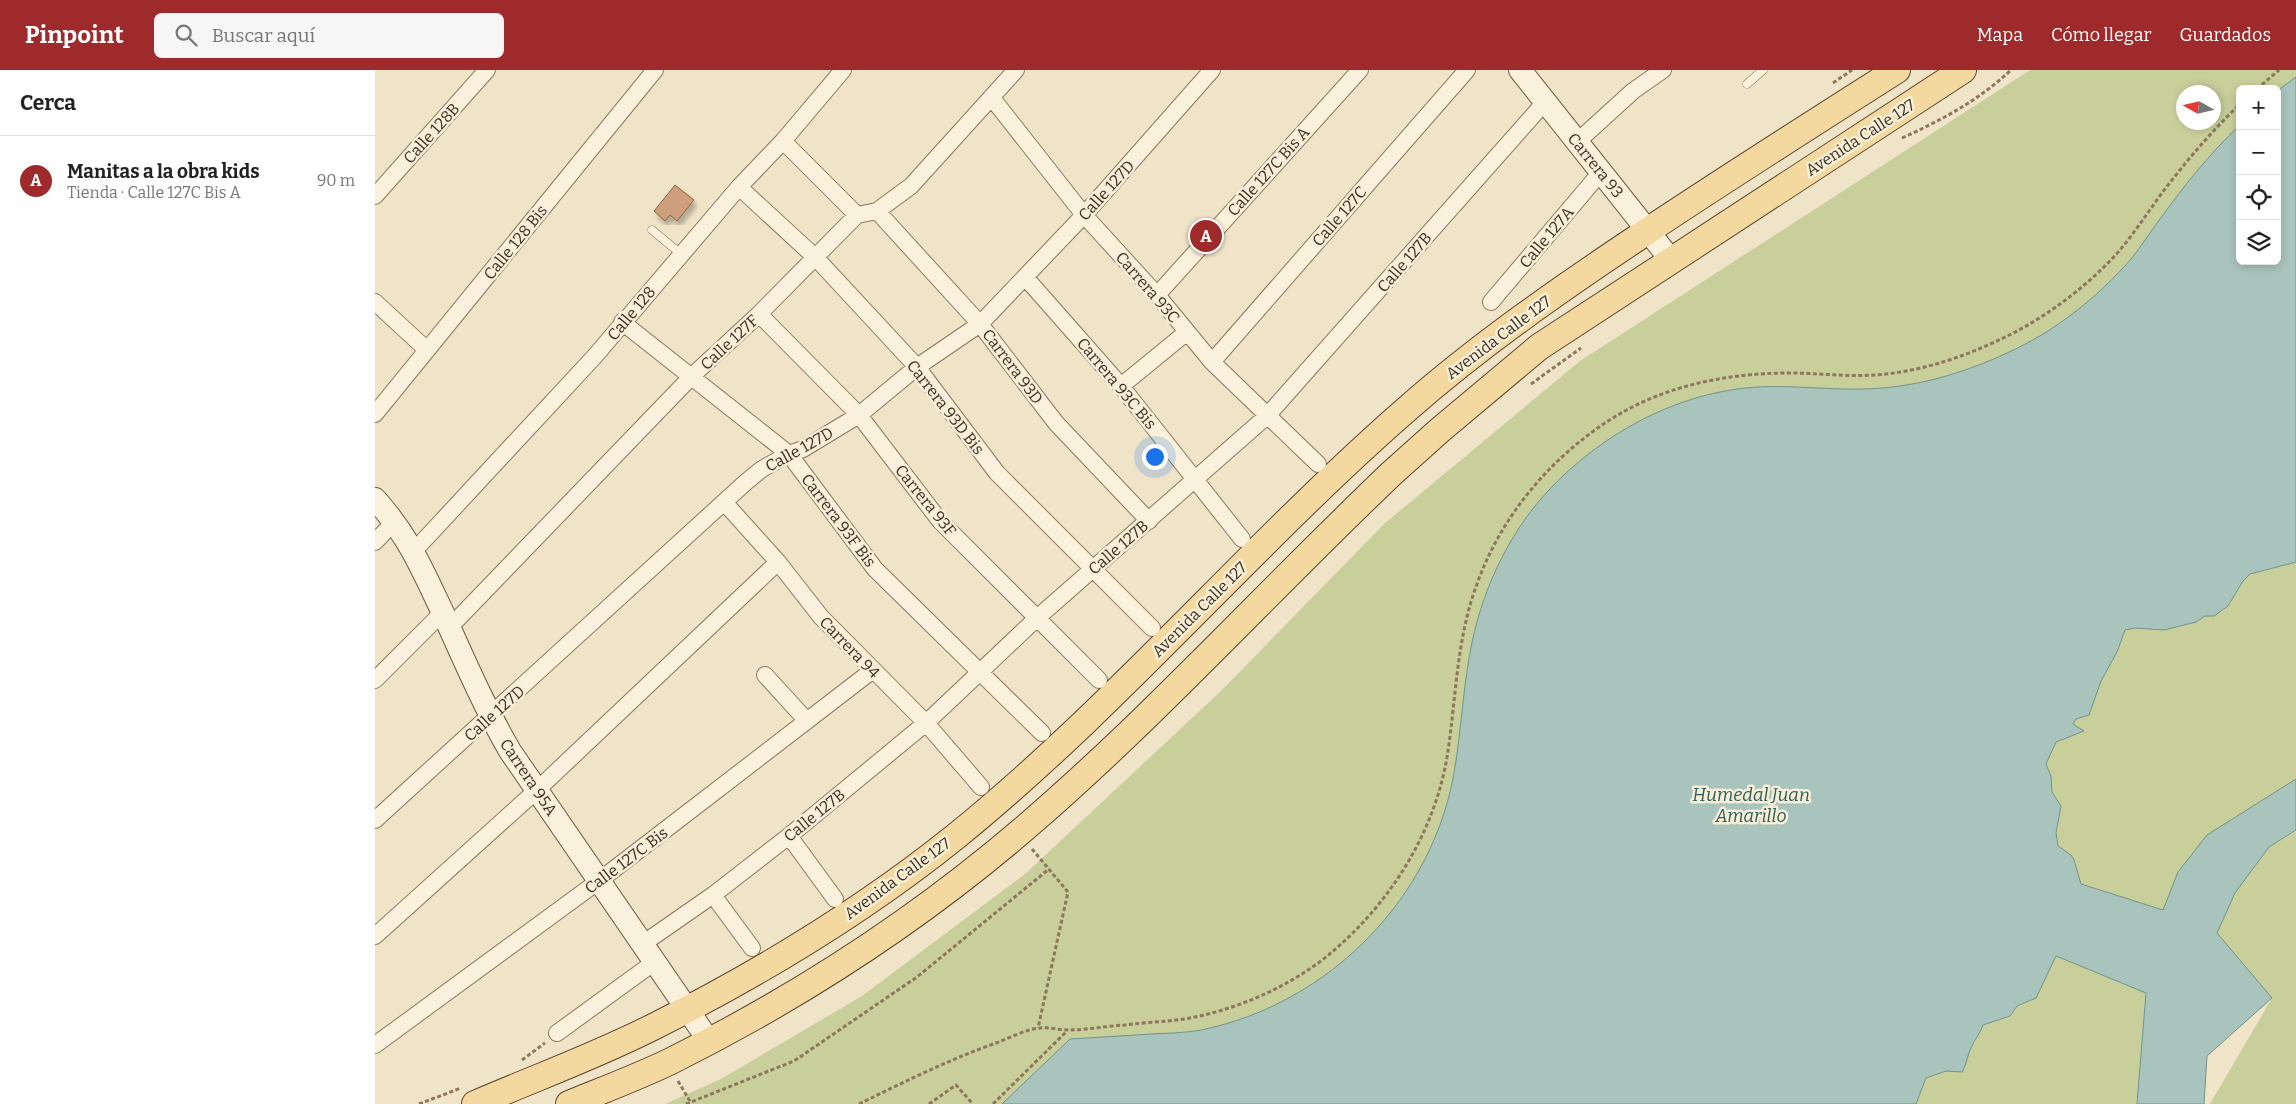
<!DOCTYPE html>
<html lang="es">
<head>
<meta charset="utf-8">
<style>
  body { margin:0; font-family:Bitter,serif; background:#f6f6f6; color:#222 }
  .controls { position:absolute; right:15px; top:15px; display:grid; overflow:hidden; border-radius:8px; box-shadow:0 2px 8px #0003 }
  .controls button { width:45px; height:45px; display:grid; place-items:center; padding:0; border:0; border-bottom:1px solid #e0e0e0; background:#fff; color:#222; font:25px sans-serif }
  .compass { position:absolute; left:1801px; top:15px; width:45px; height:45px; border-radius:50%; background:#fff; box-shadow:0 2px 8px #0003; rotate:278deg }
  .you { position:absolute; left:779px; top:386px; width:18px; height:18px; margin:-12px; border:4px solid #fff; border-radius:50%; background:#1a73e8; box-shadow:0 0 0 8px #1a73e833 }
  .badge { display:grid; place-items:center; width:32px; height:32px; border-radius:50%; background:#9e2a2b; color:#fff; font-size:16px; font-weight:700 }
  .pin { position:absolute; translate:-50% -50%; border:2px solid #fff; box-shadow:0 1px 5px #0006 }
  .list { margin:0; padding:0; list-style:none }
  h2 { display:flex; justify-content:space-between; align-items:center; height:65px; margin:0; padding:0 20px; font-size:21px }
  h2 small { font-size:16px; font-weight:400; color:#767676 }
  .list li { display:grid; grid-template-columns:32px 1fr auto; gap:15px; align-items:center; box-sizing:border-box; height:90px; padding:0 20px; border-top:1px solid #e0e0e0 }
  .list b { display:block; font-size:19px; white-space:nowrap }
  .list p { margin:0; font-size:16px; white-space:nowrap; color:#767676 }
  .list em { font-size:16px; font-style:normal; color:#767676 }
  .icon { flex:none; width:28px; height:28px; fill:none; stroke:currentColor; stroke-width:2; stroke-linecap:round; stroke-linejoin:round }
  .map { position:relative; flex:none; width:1921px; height:1034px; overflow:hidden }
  header { display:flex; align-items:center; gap:30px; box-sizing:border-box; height:70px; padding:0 25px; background:#9e2a2b; color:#fff }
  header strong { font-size:24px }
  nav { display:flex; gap:28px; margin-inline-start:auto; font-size:18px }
  .search { width:350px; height:45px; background:#f6f6f6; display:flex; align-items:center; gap:12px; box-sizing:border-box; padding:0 18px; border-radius:8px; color:#767676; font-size:19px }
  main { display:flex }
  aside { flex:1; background:#fff }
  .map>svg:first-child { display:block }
  .green { fill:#c9cf9b; fill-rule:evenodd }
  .water { fill:#a9c4bc; stroke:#6f938a }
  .building { fill:#cf9f7d; stroke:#8d5f41; filter:url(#shadow) }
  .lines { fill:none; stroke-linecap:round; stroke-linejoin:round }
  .lane-casing { stroke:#8d765c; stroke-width:9 }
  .street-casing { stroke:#8d765c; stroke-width:18 }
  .secondary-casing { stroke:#6f573f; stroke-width:24 }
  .primary-casing { stroke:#5b4430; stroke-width:28 }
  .path { stroke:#8d765c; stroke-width:3; stroke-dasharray:4 2.5; stroke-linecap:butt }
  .lane { stroke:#faf1dc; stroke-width:8 }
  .street { stroke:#faf1dc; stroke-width:16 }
  .secondary { stroke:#faf1dc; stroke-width:22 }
  .primary { stroke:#f3d9a0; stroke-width:26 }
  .labels { text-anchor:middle; stroke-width:5; stroke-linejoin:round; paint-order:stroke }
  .street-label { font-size:16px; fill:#3d2e20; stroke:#f7eed8 }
  .water-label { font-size:18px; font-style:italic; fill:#2f5d5a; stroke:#f7eed8 }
</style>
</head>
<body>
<header>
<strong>Pinpoint</strong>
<div class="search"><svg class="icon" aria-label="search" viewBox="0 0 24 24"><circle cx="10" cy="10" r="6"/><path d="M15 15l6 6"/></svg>Buscar aquí</div>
<nav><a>Mapa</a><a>Cómo llegar</a><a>Guardados</a></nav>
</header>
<main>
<aside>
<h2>Cerca<small></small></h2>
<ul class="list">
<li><span class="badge">A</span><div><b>Manitas a la obra kids</b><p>Tienda · Calle 127C Bis A</p></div><em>90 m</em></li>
</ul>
</aside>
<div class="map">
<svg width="1921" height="1034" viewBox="0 0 1921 1034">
  <defs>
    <filter id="shadow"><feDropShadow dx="3" dy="5.5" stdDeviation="2.5" flood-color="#0004"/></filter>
  </defs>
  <rect width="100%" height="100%" fill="#f0e4c8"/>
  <!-- green -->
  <path class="green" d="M1655,0H1921V7L1902,21V19H1865V55C1835,83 1809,116 1785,149C1775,162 1766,177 1756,189C1722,228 1679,262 1632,283C1587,304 1538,318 1489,319C1453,320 1418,315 1382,317C1302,322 1226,364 1173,421C1132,465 1105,525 1095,583C1088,621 1086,659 1080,697C1060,827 954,934 826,960C811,963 793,963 777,964C750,966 722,967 695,969L627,1034H290L346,1009L487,926L650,804L846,621L1009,454L1205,291ZM1808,22H1838V52H1808Z
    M1921,492V709L1900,723L1803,802L1788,840L1706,814L1699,790L1696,785L1683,776L1681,763L1686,736L1677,722L1676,706L1671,694L1681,672L1708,661L1698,654L1701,649L1714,645L1725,611L1742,582L1750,560L1760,558L1789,560L1821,552L1830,546L1846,542L1853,536L1868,511L1875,504Z
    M1921,761V1034H1835L1897,928L1841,863L1860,823L1894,777Z
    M1681,886L1771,923L1762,1034H1541L1551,1008C1577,1003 1601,980 1607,955L1635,946L1642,936L1657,930L1665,920Z"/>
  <!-- water -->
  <path class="water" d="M1921,7V492L1875,504L1868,511L1853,536L1839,546H1830L1821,552L1789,560L1760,558L1750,560L1742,582L1726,611L1714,645L1701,649L1698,654L1709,661L1681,672L1671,694L1676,706L1677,722L1686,736L1681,763L1683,776L1696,785L1699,790L1706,814L1788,840L1803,802L1832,765L1921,709V760L1894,777L1860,823L1842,863L1897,928L1832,986L1829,1034H1762L1771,923L1681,886L1661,928L1642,936L1635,946L1608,955C1605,964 1600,969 1596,978C1592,986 1592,994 1587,1002L1571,1001L1551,1008L1541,1034H627L695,969C722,967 750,966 777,964C793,963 811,963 826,960C954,934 1060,827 1080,697C1086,660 1088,621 1095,583C1105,525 1132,465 1173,421C1226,364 1302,322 1382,317C1418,315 1453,320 1489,319C1538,318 1587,304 1632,283C1679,262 1722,228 1756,189C1766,177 1775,162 1785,149C1809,116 1835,83 1865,55V191H1902V21Z"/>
  <!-- building -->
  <path class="building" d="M300,115L319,130L302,151L295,145L290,151L279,141Z"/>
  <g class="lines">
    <defs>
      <path id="lane" d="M1372,14L1388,0
        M277,160L306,184"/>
      <path id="street" d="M617,28L709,145L782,225L837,292L943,394
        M408,71L482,145
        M1202,72L1258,21L1288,0
        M364,117L440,187L542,297L622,403L777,558
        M0,126L112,0
        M502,141L605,254L681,353L774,451
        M650,207L746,316L867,469
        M782,225L985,0
        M0,232L52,280
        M1116,232L1226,102
        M384,244L484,345L565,451L724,610
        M247,252L414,384L500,499L667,663
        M837,292L1092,0
        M746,316L812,262
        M0,344L280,0
        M349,432L403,492L446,547L551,653L606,717
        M0,472L20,451
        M39,481L220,286L364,117L408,71L468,0
        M74,558L317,306L384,244L482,145L502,141L536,116L641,0
        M390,605L432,651
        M0,610L67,543
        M0,750L371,412L387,399L414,384L428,379L484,345L542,297L605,254L709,145L837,0
        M414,766L460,829
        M338,825L377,878
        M0,866L162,720L403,492
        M269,873L338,825L414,766L551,653L662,548L892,346L1170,32
        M182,963L281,891
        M0,975L225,810L498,600"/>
      <path id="secondary" d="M1145,0L1296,190
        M0,429C33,465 47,499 68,543C89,590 109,636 135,681L334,971"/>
      <path id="primary" d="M100,1034C160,1008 221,986 280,956C385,903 488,841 580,767C742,636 876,475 1032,339C1106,274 1187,218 1268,164C1352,108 1437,54 1522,0
        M194,1034C228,1020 263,1007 296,991C422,928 544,849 651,757C779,647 894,520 1017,403L1065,360L1164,277L1588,0"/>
    </defs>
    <!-- lane casing -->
    <use href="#lane" class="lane-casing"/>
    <!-- street casing -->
    <use href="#street" class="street-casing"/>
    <!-- secondary casing -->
    <use href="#secondary" class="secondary-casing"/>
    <!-- primary casing -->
    <use href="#primary" class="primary-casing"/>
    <!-- path -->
    <path class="path" d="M1458,13L1477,0
      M1882,19L1904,0
      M1527,68C1567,50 1604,30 1636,0
      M1156,314L1206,278
      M657,779L693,822L663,958
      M147,990L170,973
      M303,1011L316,1033
      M44,1034L86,1018
      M311,1034L419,991L542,907L674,799
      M484,1034C529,1012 573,990 621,973C635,968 651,959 665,958C674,957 684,960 693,960C712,960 731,956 750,955C771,952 794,952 815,948C863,939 913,917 951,887C1014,836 1061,762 1073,681C1081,626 1082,567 1102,514C1124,452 1167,398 1220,360C1277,318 1346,303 1415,303C1444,303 1471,307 1500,305C1543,302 1587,288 1626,269C1665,251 1702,224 1733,193C1755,171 1771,144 1790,119C1813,89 1837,61 1865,34
      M554,1034L581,1015L598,1034
      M618,1034L692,961"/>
    <!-- lane -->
    <use href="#lane" class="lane"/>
    <!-- street -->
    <use href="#street" class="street"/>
    <!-- secondary -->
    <use href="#secondary" class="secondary"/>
    <!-- primary -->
    <use href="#primary" class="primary"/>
  </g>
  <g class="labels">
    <!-- street labels -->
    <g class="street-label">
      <text transform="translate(56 63) rotate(-48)" y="6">Calle 128B</text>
      <text transform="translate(1485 67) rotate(-33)" y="6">Avenida Calle 127</text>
      <text transform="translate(1221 95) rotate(51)" y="6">Carrera 93</text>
      <text transform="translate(893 101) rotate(-48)" y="6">Calle 127C Bis A</text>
      <text transform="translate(731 120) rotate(-48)" y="6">Calle 127D</text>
      <text transform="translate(964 146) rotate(-49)" y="6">Calle 127C</text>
      <text transform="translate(1171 167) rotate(-50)" y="6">Calle 127A</text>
      <text transform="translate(140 172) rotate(-51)" y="6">Calle 128 Bis</text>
      <text transform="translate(1029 192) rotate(-49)" y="6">Calle 127B</text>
      <text transform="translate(773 217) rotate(49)" y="6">Carrera 93C</text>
      <text transform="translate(256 243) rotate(-50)" y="6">Calle 128</text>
      <text transform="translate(1123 267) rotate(-37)" y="6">Avenida Calle 127</text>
      <text transform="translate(354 272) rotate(-43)" y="6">Calle 127F</text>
      <text transform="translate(638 296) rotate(53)" y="6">Carrera 93D</text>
      <text transform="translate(742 313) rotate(50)" y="6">Carrera 93C Bis</text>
      <text transform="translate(571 337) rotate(52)" y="6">Carrera 93D Bis</text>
      <text transform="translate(424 379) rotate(-29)" y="6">Calle 127D</text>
      <text transform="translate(551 430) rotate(51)" y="6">Carrera 93F</text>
      <text transform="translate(464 450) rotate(53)" y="6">Carrera 93F Bis</text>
      <text transform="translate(743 477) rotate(-41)" y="6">Calle 127B</text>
      <text transform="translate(824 539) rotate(-45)" y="6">Avenida Calle 127</text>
      <text transform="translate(475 577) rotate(46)" y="6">Carrera 94</text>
      <text transform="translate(119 643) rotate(-42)" y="6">Calle 127D</text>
      <text transform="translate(154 707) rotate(56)" y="6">Carrera 95A</text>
      <text transform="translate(439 745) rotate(-39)" y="6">Calle 127B</text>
      <text transform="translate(251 790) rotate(-37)" y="6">Calle 127C Bis</text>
      <text transform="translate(522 808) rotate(-36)" y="6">Avenida Calle 127</text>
    </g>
    <!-- water labels -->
    <g class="water-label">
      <text x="1376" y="731">Humedal Juan<tspan x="1376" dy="21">Amarillo</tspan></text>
    </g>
  </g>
</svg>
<div class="controls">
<button>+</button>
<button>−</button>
<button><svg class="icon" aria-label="locate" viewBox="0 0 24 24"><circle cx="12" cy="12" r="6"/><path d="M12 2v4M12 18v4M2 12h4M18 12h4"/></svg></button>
<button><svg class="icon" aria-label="layers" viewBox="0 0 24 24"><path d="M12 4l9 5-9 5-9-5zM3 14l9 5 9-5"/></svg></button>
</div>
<svg class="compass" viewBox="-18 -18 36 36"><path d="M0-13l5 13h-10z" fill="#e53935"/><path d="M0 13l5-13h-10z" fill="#767676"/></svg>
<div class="you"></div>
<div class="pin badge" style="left:831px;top:166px">A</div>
</div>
</main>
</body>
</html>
